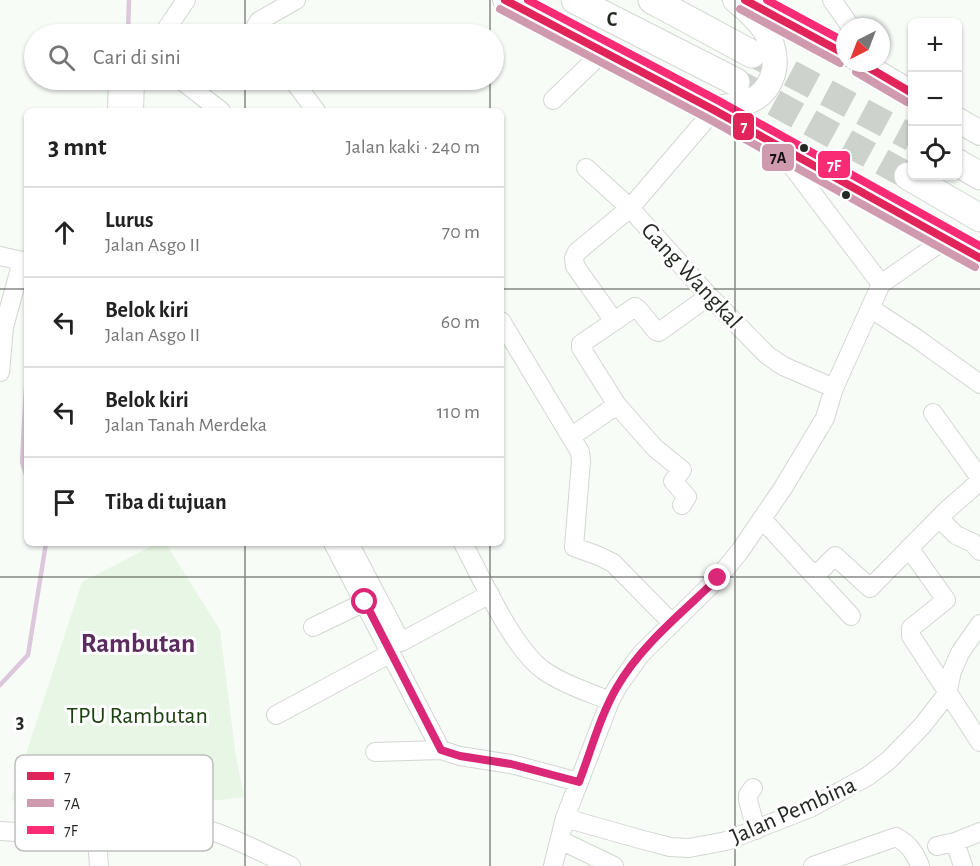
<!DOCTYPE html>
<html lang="id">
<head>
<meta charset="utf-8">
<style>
  body { margin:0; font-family:"Alegreya Sans",sans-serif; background:#f6f6f6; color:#222 }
  .controls { position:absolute; right:18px; top:18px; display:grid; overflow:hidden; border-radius:9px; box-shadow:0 2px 4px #0004 }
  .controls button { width:54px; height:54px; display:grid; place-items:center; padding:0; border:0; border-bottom:2px solid #e0e0e0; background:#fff; color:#222; font:30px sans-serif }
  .compass { position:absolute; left:836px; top:18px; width:54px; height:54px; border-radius:50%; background:#fff; box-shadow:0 2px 4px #0004; rotate:222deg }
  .stop { position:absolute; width:18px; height:18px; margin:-14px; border:4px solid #db2777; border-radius:50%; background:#fff }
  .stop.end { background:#db2777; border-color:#fff; box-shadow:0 2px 6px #0008 }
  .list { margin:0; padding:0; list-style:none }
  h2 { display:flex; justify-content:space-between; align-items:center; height:78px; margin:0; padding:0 24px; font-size:26px }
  h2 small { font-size:20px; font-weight:400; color:#767676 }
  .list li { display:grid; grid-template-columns:39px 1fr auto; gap:18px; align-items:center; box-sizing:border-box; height:90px; padding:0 24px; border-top:2px solid #e0e0e0 }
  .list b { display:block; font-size:22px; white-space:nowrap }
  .list p { margin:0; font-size:20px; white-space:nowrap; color:#767676 }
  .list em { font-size:20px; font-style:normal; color:#767676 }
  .icon { flex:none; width:33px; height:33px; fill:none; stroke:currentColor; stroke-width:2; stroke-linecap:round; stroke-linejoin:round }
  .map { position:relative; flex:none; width:980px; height:866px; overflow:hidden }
  .search { position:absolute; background:#fff; box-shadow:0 2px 4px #0004; left:24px; top:24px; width:480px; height:66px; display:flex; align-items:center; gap:15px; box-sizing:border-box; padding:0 21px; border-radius:33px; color:#767676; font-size:22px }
  .panel { position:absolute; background:#fff; box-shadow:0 2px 4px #0004; left:24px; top:108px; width:480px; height:438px; border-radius:9px }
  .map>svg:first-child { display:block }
  .green { fill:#e8f6e5 }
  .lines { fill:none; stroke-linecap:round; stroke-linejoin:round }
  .stream { stroke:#dcc7dd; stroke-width:4.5 }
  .highway-tunnel { stroke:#cdd2cd; stroke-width:27; stroke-dasharray:27 14; stroke-linecap:butt }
  .minor-casing { stroke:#d3d7d2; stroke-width:20 }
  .major-casing { stroke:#d3d7d2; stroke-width:26 }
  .highway-casing { stroke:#d3d7d2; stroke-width:29 }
  .minor { stroke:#fefffe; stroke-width:18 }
  .major { stroke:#fefffe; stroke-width:24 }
  .highway { stroke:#fefffe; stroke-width:27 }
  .bus-1-casing { stroke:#fff; stroke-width:12 }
  .bus-2-casing { stroke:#fff; stroke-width:12 }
  .bus-3-casing { stroke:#fff; stroke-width:12 }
  .bus-1 { stroke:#e1245a; stroke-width:8 }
  .bus-2 { stroke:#cf99ae; stroke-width:8 }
  .bus-3 { stroke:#fa2b75; stroke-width:8 }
  .route { stroke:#db2777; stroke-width:8 }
  .grid { fill:none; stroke:#242923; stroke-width:1.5; stroke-opacity:0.55 }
  .bus-dot { fill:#242923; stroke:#fff; stroke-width:2 }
  .labels { text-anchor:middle; stroke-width:6; stroke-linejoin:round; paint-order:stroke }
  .street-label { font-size:24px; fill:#242923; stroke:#fff }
  .park-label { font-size:24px; fill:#1c420f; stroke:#fff }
  .quarter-label { font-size:27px; font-weight:bold; fill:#5c2c5f; stroke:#fff }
  .key { fill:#fff; stroke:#bdbfbd; stroke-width:1.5 }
  .key-label { font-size:16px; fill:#242923 }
  .grid-label { font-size:20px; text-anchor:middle; font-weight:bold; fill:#242923; stroke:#fff; stroke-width:6; stroke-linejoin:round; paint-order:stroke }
  .line-badge { stroke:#fff; stroke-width:2 }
  .badge-label { font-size:16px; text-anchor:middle; font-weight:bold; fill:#fff }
  .pale-badge-label { font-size:16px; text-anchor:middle; font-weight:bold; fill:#111 }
</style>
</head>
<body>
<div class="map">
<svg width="980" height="866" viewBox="0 0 980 866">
  <rect width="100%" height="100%" fill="#f7fcf7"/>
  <!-- green -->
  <path class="green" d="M158,543H164L168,547L220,630L235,751L244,797L60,819L11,800L82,582Z"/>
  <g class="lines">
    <!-- stream -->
    <path class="stream" d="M128,34L129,0
      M27,370L22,462L27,478
      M0,685L28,655L46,543"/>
    <!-- highway-tunnel -->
    <path class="highway-tunnel" d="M754,54L912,138
      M738,83L908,176"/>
    <defs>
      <path id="minor" d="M832,0L851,27
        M163,34L186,0
        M260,34L256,26L259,21L296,0
        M181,80L221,111
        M293,80L316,111
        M553,100L604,51
        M117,111L118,80
        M134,111L135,80
        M779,149L881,284
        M586,168L630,208L709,296L767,355L783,366L834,388
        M0,256L22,261
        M870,308L916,338L980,384
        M501,321L580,452L581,461L574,547L599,556L613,563L672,623
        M614,321L575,266L574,258L577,252L630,208L714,110
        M0,372L4,327L22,261L27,260
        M617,405L581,348V344L635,307L639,310L656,331L659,332L709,296
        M933,413L980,478
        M572,436L617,405L655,448L682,470L673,481L687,497L682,505
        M762,519L851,616
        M946,525L956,535L973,543L980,551
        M333,543L441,750L460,756L511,764L579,782
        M349,543L401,642L490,594
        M463,543C482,579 512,647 543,670C563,684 588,692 610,701
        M909,548L946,600L911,628V636L980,742
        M815,576L835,556L870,588L947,510L980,481
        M313,627L365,602
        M276,715L391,653
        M375,752L441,750
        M753,788L748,795V800L756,830
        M565,818L643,840L670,847L689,848L726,841L810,808L868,776L889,760L922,726L947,694L952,671L960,653L980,624
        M96,826L99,866
        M0,831C40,835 80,828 120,824C133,823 148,819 161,820C207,823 250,847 291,866
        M560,840L614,866
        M955,842L963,866
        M937,846L955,842L980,832
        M553,866L565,818L610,701L618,686L641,654L718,578L740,551L783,488L825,418L834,388L881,284L947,238
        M813,866L896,837C909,844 915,853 920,866"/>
      <path id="major" d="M505,0L714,110L980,258
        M745,0L845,54
        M861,63L912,93
        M712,109C726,106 745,106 757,97C766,91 772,80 774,70C779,39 757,18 735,0
        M958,120L980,133"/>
      <path id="highway" d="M575,0L736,82
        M652,0L752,54
        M958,163L980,176
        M908,176L980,218"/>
    </defs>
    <!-- minor casing -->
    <use href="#minor" class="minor-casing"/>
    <!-- major casing -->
    <use href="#major" class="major-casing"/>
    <!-- highway casing -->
    <use href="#highway" class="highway-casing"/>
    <!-- minor -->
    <use href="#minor" class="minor"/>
    <!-- major -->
    <use href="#major" class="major"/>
    <!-- highway -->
    <use href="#highway" class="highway"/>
    <defs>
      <path id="bus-1" d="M505,0L714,110L980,258
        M745,0L845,54
        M861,63L912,93"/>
      <path id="bus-2" d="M500,9L709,119L975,267
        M740,9L840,63
        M856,72L907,102"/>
      <path id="bus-3" d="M528,0L719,101L980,246
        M767,0L845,42"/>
    </defs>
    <!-- bus-1 casing -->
    <use href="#bus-1" class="bus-1-casing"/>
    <!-- bus-2 casing -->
    <use href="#bus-2" class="bus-2-casing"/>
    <!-- bus-3 casing -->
    <use href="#bus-3" class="bus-3-casing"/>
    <!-- bus-1 -->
    <use href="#bus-1" class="bus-1"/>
    <!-- bus-2 -->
    <use href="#bus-2" class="bus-2"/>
    <!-- bus-3 -->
    <use href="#bus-3" class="bus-3"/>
  </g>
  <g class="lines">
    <!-- route -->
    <path class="route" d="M365,602L441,750L460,756L511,764L579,782C591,751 600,716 617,687C641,645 683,612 718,578"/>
  </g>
  <!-- grid -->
  <path class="grid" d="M245,0V34M490,0V34M735,0V866M245,80V111M490,80V111M0,289H27M501,289H980M245,543V866M490,543V866M0,577H980"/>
  <!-- markers -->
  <g class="bus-dot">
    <circle cx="804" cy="148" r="5"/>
    <circle cx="846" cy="195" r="5"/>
  </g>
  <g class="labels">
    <!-- street labels -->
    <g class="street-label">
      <text transform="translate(692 275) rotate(47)" y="8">Gang Wangkal</text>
      <text transform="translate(793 810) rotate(-24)" y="8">Jalan Pembina</text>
    </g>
    <!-- park labels -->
    <g class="park-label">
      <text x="137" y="723">TPU Rambutan</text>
    </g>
    <!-- quarter labels -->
    <g class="quarter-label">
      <text x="138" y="652">Rambutan</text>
    </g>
  </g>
  <!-- legend -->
  <rect x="15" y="755" width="198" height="96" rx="9" class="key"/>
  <rect x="27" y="772" width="27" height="8" fill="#e1245a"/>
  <rect x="27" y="799" width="27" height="8" fill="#cf99ae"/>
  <rect x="27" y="826" width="27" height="8" fill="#fa2b75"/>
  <g class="key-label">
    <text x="64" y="782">7</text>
    <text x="64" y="809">7A</text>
    <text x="64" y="836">7F</text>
  </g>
  <g class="grid-label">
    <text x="612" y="26">C</text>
    <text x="20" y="728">3</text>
  </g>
  <g class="line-badge">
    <rect x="732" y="112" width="23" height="29" rx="6" fill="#e1245a"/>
    <rect x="761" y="143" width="34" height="29" rx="6" fill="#cf99ae"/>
    <rect x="817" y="150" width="34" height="29" rx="6" fill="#fa2b75"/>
  </g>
  <g class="badge-label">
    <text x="744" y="132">7</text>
    <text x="834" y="171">7F</text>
  </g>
  <g class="pale-badge-label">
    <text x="778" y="163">7A</text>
  </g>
</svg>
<div class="controls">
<button>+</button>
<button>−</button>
<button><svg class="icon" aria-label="locate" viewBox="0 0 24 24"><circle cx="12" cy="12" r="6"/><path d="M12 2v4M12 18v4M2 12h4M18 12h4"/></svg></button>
</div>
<svg class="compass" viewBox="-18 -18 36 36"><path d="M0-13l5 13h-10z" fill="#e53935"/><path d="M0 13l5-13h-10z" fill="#767676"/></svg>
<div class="stop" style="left:365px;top:602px"></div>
<div class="stop end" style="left:718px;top:578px"></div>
<div class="search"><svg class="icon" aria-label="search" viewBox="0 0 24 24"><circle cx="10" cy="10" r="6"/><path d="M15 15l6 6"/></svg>Cari di sini</div>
<section class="panel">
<h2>3 mnt<small>Jalan kaki · 240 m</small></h2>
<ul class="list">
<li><svg class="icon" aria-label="ahead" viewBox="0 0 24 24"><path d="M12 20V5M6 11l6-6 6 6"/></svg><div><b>Lurus</b><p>Jalan Asgo II</p></div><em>70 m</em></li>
<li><svg class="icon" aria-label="left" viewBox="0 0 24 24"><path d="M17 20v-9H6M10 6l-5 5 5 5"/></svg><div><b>Belok kiri</b><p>Jalan Asgo II</p></div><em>60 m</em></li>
<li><svg class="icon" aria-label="left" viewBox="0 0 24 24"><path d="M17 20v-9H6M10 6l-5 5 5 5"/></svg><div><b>Belok kiri</b><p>Jalan Tanah Merdeka</p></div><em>110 m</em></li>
<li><svg class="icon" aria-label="arrive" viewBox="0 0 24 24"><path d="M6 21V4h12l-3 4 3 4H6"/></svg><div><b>Tiba di tujuan</b></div></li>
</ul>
</section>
</div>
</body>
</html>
